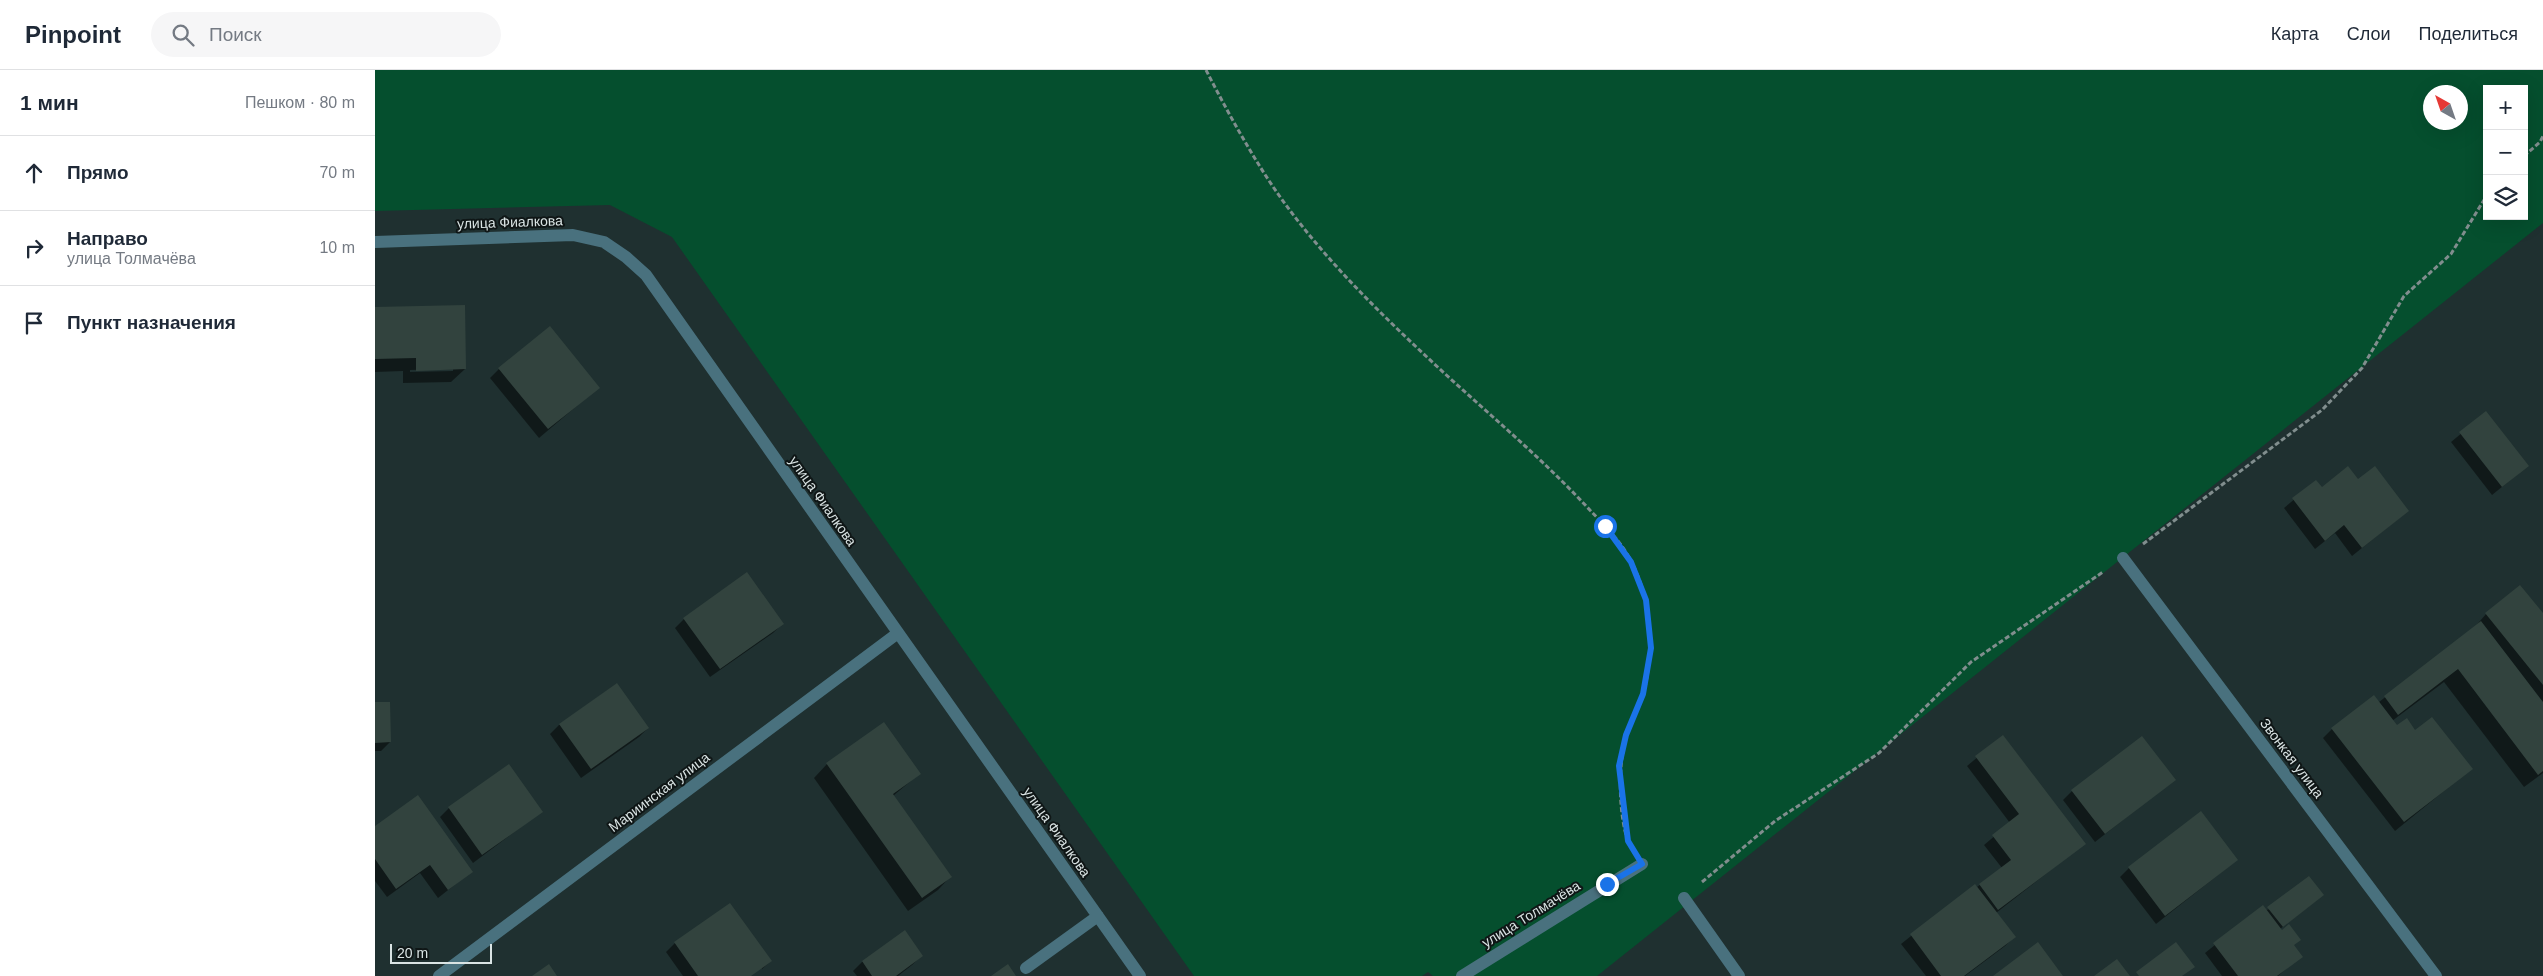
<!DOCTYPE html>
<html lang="ru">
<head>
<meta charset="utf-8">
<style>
  body { margin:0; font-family:Helvetica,sans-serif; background:#f6f6f7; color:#1f2937 }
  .controls { position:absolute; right:15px; top:15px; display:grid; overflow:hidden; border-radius:0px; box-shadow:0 5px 20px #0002 }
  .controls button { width:45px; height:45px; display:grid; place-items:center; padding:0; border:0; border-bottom:1px solid #e0e1e3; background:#fff; color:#1f2937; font:25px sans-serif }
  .compass { position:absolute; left:2048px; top:15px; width:45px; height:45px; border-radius:50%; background:#fff; box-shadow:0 5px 20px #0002; rotate:320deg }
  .scale { position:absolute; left:15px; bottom:12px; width:102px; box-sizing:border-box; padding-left:5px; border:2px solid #dae4e4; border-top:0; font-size:14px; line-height:18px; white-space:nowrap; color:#dae4e4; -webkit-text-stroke:4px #0f1616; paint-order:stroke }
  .stop { position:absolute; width:15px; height:15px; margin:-11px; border:4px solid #1a73e8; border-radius:50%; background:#fff }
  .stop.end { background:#1a73e8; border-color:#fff; box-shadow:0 1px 5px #0008 }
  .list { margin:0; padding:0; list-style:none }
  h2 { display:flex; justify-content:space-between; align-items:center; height:65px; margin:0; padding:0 20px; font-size:21px }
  h2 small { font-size:16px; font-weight:400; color:#747a83 }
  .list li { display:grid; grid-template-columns:32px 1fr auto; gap:15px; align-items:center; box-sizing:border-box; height:75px; padding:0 20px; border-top:1px solid #e0e1e3 }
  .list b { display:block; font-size:19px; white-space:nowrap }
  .list p { margin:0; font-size:16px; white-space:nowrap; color:#747a83 }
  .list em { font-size:16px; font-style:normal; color:#747a83 }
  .icon { flex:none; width:28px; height:28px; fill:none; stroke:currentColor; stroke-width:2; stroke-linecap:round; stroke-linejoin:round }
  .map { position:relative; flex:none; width:2168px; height:906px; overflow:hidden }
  header { display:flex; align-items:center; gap:30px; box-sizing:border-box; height:70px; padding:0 25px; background:#fff; border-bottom:1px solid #e0e1e3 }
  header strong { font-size:24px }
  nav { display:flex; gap:28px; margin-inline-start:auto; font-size:18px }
  .search { width:350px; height:45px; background:#f6f6f7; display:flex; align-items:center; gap:12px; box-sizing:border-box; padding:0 18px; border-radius:28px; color:#747a83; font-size:19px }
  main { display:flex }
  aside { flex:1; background:#fff }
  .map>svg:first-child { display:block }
  .green { fill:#054f2e; fill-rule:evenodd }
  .shadow { fill:#0007; fill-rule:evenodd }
  .building { fill:#32433e }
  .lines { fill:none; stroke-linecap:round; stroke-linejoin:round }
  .path { stroke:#818e8e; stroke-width:3; stroke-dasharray:5 2.5; stroke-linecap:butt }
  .minor { stroke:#49717e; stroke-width:12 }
  .route { stroke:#1a73e8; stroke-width:6 }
  .labels { text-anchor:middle; stroke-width:4; stroke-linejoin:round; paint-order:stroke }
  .street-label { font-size:14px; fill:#dae4e4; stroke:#0f1616 }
</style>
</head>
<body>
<header>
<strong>Pinpoint</strong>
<div class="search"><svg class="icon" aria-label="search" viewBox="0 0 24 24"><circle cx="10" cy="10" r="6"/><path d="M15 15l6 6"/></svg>Поиск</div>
<nav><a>Карта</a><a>Слои</a><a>Поделиться</a></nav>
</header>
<main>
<aside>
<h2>1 мин<small>Пешком · 80 m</small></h2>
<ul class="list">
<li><svg class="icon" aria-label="ahead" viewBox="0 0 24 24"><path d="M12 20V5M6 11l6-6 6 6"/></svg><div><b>Прямо</b></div><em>70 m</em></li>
<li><svg class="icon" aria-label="right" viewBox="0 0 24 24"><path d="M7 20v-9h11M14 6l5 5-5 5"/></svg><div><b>Направо</b><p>улица Толмачёва</p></div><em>10 m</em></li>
<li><svg class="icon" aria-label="arrive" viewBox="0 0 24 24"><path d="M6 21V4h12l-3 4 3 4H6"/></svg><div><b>Пункт назначения</b></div></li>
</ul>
</aside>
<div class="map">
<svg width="2168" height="906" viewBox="0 0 2168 906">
  <rect width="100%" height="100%" fill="#1f3030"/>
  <!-- green -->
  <path class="green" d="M0,0H2168V153L1222,906H1058L1053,902L1047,906H819L297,167L235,135L0,141ZM2112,19H2149V146H2112ZM2056,22H2086V52H2056Z"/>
  <!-- shadow -->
  <path class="shadow" d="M0,238L90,299L76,312L28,313V301L0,302ZM78,299V301L35,302V300Z
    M124,299L223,318L164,368L115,308Z
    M2111,343L2143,404L2117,425L2076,372Z
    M1983,410L2033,441L1977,486L1960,463L1940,479L1909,438L1940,412L1946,419Z
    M2111,544L2168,545V703L2149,717L2069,612L2017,651L2022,657L2040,661L2096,699L2020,761L1948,668L1957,659L2004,632L2099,558Z
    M309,549L407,554L398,563L335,607L300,558Z
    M241,614L273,658L264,667L206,708L175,664L184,655Z
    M0,634L15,672L6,681H0Z
    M509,654L544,704L518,726L576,806L563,820L533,841L439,708L452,694Z
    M1628,666L1709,774L1621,843L1639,867L1630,876L1590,906H1551L1526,874L1600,815L1602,817L1627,798L1609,775L1635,753L1592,696Z
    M134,696L166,742L98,793L65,747L74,738Z
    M1799,710L1720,772L1688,730L1697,721Z
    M0,757L96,802L63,828L45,803L12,827L0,811Z
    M1862,790L1781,854L1745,807L1754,798Z
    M1943,829L1905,859L1926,886L1903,906H1847L1830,883L1888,836L1891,840Z
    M529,862L546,886L537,895L523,906H482L478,901L487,892Z
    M300,873L396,891L387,899V897L374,906H308L291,882Z"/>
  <!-- building -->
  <path class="building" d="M90,235L91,299L41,301V288L0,289V237Z
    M175,256L225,318L173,359L123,298Z
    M2111,341L2154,396L2127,417L2084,362Z
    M1973,396L1983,409L2000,396L2034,441L1987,478L1969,455L1950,471L1917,428L1941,410L1947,417Z
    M372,502L409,554L345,599L308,548Z
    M2145,515L2168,543V615L2110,543Z
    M2106,551L2168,632V701L2163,705L2083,599L2023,645L2009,626Z
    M242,613L274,658L216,699L184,654Z
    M1999,625L2022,655L2032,648L2040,660L2057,647L2098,699L2029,752L1956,658Z
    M0,632H15L16,672L0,673Z
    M509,652L546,704L518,724L577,807L547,828L451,693Z
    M1628,665L1711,774L1623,840L1604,814L1636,790L1617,765L1644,744L1600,686Z
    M1767,666L1801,710L1730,764L1696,720Z
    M134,694L168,742L107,785L73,737Z
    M43,725L98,802L73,820L55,795L21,819L0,789V756Z
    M1826,741L1863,790L1790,846L1753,797Z
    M1934,806L1949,825L1908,857L1892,837Z
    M1600,814L1641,867L1589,906H1566L1535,864Z
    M355,833L397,891L376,906H323L299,872Z
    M1888,835L1907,860L1914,854L1926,870L1919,875L1928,887L1902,906H1863L1838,873Z
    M530,860L548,886L521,906H497L487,891Z
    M1663,872L1688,906H1618Z
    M1801,872L1820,897L1807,906H1764L1761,902Z
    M1742,889L1755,906H1719Z
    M174,894L182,906H157Z
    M633,894L641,906H616Z"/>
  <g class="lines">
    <!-- path -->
    <path class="path" d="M831,0C849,35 868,70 889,103C933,172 993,232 1053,288C1106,338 1163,384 1212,437C1228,454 1247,472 1257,493C1277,532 1279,580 1269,622C1265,637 1256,651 1251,666C1243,695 1243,746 1254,774
      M2149,86L2165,72L2168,66
      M1768,474L1947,340L1987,298L2029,226L2076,184L2112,125
      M1327,812L1400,751L1504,683L1596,592L1728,502"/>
    <!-- minor -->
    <path class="minor" d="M0,172L198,165L229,172L251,187L271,205L765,906
      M1748,488L2061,906
      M1309,828L1364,906
      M651,898L723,846
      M64,906L523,563
      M1087,906L1267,794"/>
  </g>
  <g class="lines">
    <!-- route -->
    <path class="route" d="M1230,456L1256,492L1271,530L1276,578L1268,624L1251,665L1244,696L1253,771L1267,794L1232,814"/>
  </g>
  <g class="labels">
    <!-- street labels -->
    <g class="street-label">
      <text transform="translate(135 152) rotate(-2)" y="5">улица Фиалкова</text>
      <text transform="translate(448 431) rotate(55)" y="5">улица Фиалкова</text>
      <text transform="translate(1917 688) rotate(53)" y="5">Звонкая улица</text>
      <text transform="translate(284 722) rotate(-37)" y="5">Мариинская улица</text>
      <text transform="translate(682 762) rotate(55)" y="5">улица Фиалкова</text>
      <text transform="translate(1156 844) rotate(-32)" y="5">улица Толмачёва</text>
    </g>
  </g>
</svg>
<div class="controls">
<button>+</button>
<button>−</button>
<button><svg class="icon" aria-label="layers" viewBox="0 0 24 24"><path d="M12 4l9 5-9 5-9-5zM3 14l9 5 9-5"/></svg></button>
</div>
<svg class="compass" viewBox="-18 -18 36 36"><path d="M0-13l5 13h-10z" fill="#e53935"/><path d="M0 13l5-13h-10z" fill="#747a83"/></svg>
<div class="scale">20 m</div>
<div class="stop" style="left:1230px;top:456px"></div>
<div class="stop end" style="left:1232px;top:814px"></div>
</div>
</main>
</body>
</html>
